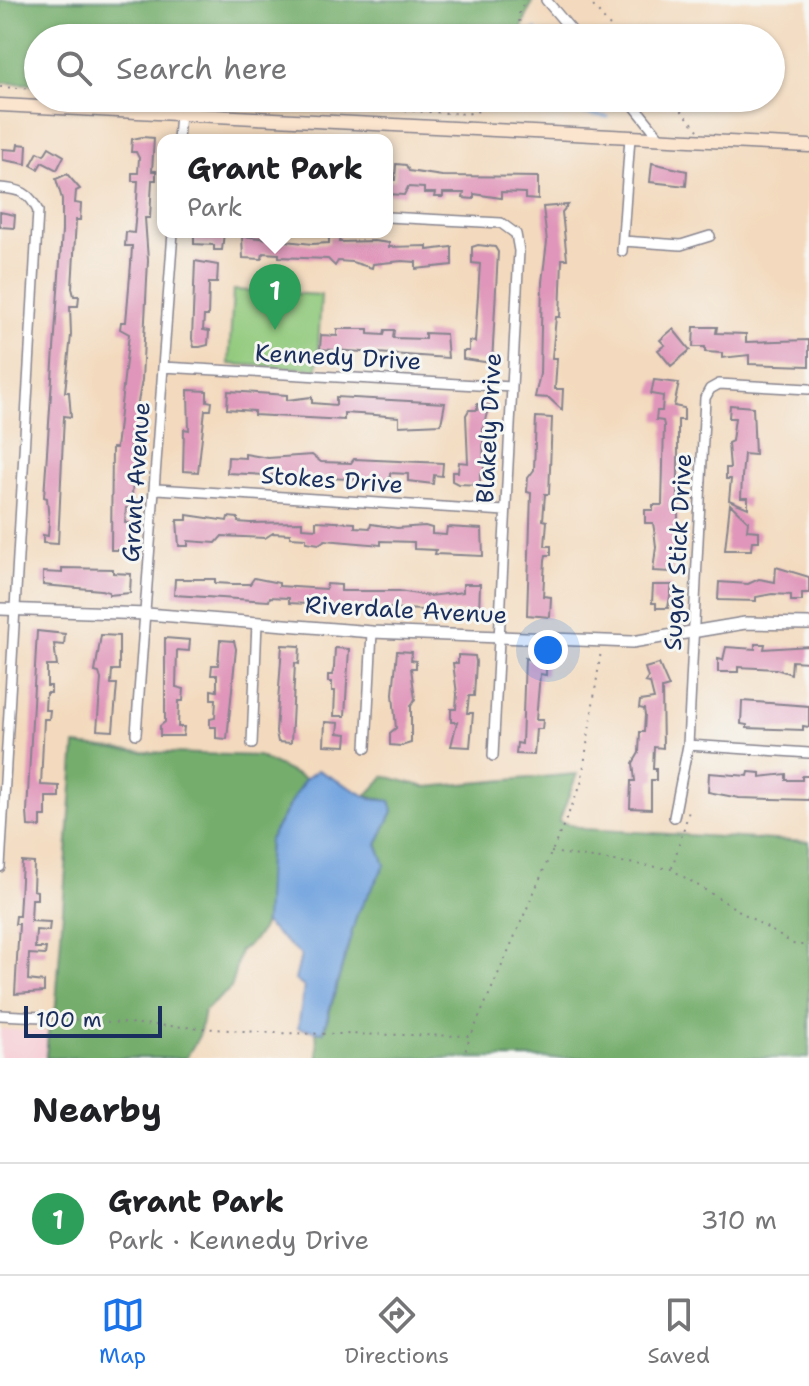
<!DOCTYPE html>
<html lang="en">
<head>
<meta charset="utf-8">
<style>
  body { margin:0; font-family:"Shantell Sans",sans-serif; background:#f6f6f6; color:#202124 }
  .scale { position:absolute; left:24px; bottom:20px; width:138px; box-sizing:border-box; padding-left:8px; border:4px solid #1b2f5e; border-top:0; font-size:22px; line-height:28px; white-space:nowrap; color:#1b2f5e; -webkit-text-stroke:6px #f6f6f2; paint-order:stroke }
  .you { position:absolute; left:548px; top:650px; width:28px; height:28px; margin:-20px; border:6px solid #fff; border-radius:50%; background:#1a73e8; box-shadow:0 0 0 12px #1a73e833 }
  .badge { display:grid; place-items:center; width:52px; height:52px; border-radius:50%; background:#1a73e8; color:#fff; font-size:26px; font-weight:700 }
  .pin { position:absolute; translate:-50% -66px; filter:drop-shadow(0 2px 4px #0008) }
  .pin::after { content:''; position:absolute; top:42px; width:28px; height:24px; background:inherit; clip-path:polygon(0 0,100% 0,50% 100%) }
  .popup { position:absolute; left:157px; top:134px; width:236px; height:104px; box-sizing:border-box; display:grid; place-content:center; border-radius:16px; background:#fff; filter:drop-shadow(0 2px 6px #0005); font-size:26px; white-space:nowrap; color:#757577 }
  .popup b { font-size:30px; color:#202124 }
  .popup::after { content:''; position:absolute; left:50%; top:100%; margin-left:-16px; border:16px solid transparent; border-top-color:#fff }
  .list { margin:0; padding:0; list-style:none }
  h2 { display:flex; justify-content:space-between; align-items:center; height:104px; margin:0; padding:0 32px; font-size:34px }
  h2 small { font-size:26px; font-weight:400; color:#757577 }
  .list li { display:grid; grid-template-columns:52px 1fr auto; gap:24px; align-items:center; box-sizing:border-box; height:112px; padding:0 32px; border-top:2px solid #e0e0e0 }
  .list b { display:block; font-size:30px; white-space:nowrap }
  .list p { margin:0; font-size:26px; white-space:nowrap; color:#757577 }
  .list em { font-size:26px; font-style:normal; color:#757577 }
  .icon { flex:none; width:44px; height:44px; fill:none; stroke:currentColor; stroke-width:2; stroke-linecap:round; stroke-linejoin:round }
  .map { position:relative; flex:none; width:809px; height:1058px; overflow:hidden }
  .search { position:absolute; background:#fff; box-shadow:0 2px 6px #0004; left:24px; right:24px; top:24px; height:88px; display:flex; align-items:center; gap:20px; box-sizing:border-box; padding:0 28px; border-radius:44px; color:#757577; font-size:30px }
  .sheet { height:216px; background:#fff }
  nav { display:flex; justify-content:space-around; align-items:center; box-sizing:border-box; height:112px; border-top:2px solid #e0e0e0; background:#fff; font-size:22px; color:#757577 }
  nav a { display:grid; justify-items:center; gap:4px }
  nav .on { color:#1a73e8 }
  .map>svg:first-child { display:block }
  .built { fill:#f6cfd6 }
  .green { fill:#91c97c; stroke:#567c6d; stroke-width:2 }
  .forest { fill:#74ad6c; stroke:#486e65; stroke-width:2 }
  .water { fill:#74a5df; stroke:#486a9e; stroke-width:2 }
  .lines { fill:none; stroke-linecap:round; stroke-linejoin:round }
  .stream { stroke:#74a5df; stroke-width:3 }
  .building { fill:#e096ba }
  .minor-casing { stroke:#87848e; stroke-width:12 }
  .tertiary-casing { stroke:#87848e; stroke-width:14 }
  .secondary-casing { stroke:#87848e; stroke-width:15 }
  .path { stroke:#87848e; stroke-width:2; stroke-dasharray:2 6; stroke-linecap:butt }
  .minor { stroke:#fff; stroke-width:9 }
  .tertiary { stroke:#fff; stroke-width:11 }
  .secondary { stroke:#fce5cf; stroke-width:12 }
  .labels { text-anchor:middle; stroke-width:6; stroke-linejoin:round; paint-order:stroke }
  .street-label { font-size:24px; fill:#1b2f5e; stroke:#f6f6f2 }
</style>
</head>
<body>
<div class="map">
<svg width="809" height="1058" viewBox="0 0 809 1058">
  <rect width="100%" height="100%" fill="#f6f6f2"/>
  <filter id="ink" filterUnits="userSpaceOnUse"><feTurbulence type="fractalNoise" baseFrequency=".0125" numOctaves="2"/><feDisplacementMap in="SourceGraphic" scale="16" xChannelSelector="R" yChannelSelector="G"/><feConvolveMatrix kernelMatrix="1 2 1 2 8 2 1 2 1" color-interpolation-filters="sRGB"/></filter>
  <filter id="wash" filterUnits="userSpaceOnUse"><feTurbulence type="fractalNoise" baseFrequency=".006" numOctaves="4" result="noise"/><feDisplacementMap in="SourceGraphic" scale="32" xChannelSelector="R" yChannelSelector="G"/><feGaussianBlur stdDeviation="1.8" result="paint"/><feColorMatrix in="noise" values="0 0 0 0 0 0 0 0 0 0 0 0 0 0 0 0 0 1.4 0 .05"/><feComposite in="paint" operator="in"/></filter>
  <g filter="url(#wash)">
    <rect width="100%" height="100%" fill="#f3dabe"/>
    <!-- built -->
    <path class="built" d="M0,1029L48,1032L46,1058H0Z"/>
    <!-- green -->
    <path class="green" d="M233,290L321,295L317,369L229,364Z"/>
    <!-- forest -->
    <path class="forest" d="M0,0H533L518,38H38V84L0,83Z
      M315,98H498L494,107Z
      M75,745L143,752L258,756L305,779C299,788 270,836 269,843C263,881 281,929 240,950L231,988L204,1011L199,1036L186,1058H46L48,1032L55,1018Z
      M577,774L559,821L584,829L809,842V1058H318L316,1031L324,1032L357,914L385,865L377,844L393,811L390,801L366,796L385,776L426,787Z"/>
    <!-- water -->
    <path class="water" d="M318,770L371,799L390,801L393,811L377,844L385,865L357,914L323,1032L298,1028L304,987L295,980L301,955L265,924L269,840L305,779Z"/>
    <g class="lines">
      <!-- stream -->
      <path class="stream" d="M533,38L536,30
        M534,98L543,107L608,117"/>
    </g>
    <g id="blocks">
      <!-- building -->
      <path class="building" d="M142,137L154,138L152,171H156V180H152L150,218H145L148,260L142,380L135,418H140L139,432H132L131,437L130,452L135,453L131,508H126L125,523H131L128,550H111L112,448H116L129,334L120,329L121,322H126L131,264L132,246H125L126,232L134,233L137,200L138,181H132V173H138L139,158L136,152H131L132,139Z
        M18,144L27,145L26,164L3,160V149L17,150Z
        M49,147L64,156L57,170L42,162L38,169L31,165L38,152L44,155Z
        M652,163L687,171L686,186L650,182Z
        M396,164L406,165L409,171L442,176L538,177V200L525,199V193L501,192V198L474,194V199L463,198L464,193H443V197H434L435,193H424V188L408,187L404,195L387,194V180H395Z
        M67,174L80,189L76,191L75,203L81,204L80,220H76L72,288L74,296H79L78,306H70L71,335L65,392H69L71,417L64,416L58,544L43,543V535L48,536L49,521L47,498L44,497L62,231V199L56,179Z
        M568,205L562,212L567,259H562L560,317H556L552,358H557L555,389H563L562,410L549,398L535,397L540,374L542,282L547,242L543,207Z
        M0,212L15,215L14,228L0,227Z
        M194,232L224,233L222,250H214V245L194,244Z
        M242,236L312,244L329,243V237H340L339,242L374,241L389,243V247L427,246V250L452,247V265L416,269V262L402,261L373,264L372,268L352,262L338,261L335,266L328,259L279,257V254L263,253L262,259L243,258Z
        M478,245L495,247L498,252L492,363L463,359V351H469V341L475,342L480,264L472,263V247Z
        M195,261L218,265L217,283H209L208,316H204L203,330L209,331L208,345L200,347H194L192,339Z
        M694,327H717L716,333L746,334V342L809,340V366L749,364V355L722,358V353L705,352V347H693Z
        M337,329H368V334L384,335L385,330H394L393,338L425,339V333L446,334L448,358L320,349L321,335L337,336Z
        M673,329L690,350L671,366L658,350L665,345L660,340Z
        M654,380L679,383L674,406L684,408V420H678V541L672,572L653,571L656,547L654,529L653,523H645V510H653V505H662L664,425L663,421L656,420L657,411H662L663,396L651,394Z
        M188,390L207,391V401L212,402L211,410H205L198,472L183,471L184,429L189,430Z
        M228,391L287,395V400L312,397V403L336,405V397L445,403L441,424L399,426V417L375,415L344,413V420L254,415V411L227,409Z
        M477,404L489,405L483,428L484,474H480V485L458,484L452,481V472H458L459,462L468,463L466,415L469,410H477Z
        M730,405L753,407L755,455L744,454L742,477L741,498H748V508L729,500L731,479H726V468H730L728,443L732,441L735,418H729Z
        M536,417L552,418L549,494H545L543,520L547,521L545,546H551V555H546L545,560L543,596L551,597L550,617L527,615L531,493L527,492L528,478L534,470Z
        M245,454L268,458L312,455L321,462L351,463L354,459L443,463L442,476L434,475L433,484L408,481V474L390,473V481L227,473L228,457L245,458Z
        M730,504L748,521L747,530L759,531V541H752L751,550H725Z
        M187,515L227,521L228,517L238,518V522L250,523L302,522V528L316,529V521L355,523V527L370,528L371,524L397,528L425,526L432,528V534L446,535L447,527L482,529L483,556L435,554L436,550L414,549V542L381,541V545L325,540L319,544L306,542V538L290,537V534L273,533L265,538L222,536L216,543L188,541V546H179L177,520H187Z
        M776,567L809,577V593H802V601H791V595L772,594L756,597V601L718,600L719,582L748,584L759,579L775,582Z
        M62,568L113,569V573L131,574L130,593L109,595V592L101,590L43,585V572L62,573Z
        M254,578L279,583V586L326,589L327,584L341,585V591H399L429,596L463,592V584H480L479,613L289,603V598L270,597L269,601L174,595L175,579H215V583L233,584H250Z
        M653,585H672L668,608H656V603H652Z
        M37,631L65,634L64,645L54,644L57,666H47V686H51V693H46L45,710H50L49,719H44L41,785L59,786V797H46V816H41V827L28,826L27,812Z
        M101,635L119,636V670H112L111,684H117L113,731L97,730L101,679L99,673L95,672Z
        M165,638L190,640L189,651L177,650L176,687L184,689L183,701H179L178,727H184L183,736H160V726L165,722Z
        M220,640L234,641L236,649L227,739L216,738V727H210V719L215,718L216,699H211V690L217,691V675H211L212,665H218Z
        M755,644H765L764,649L809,646V662L792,661L791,674L776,669L738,667V672H718V659L723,660L726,647L755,649Z
        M282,645L300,646L299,664L295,663L291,743L278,742L276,732Z
        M335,648L349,649L345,716H334L335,691H332V682H328V675H332L334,668Z
        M397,651L412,652L411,660L416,661V668H411L415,699L411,706V743L401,746L390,745V733L396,728L393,694Z
        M458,655L475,656L476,662L474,696H469L468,705L467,713H473L470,747L451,746L457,722H451V709H456L457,694L453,663H458Z
        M525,658L546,664V675L540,674L536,720H543L542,729H536L534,755L516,754L517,743L522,744Z
        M659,664L669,687L662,689L663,748L654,747L653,769H656V780H651V809L630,808L631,781H635L633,763L639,753L640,732H644L645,715L644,709L639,708L640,701L654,699L650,683L645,682L648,678L645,668Z
        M742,701L809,706V727L803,726V730L747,728V725L741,724Z
        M325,722L339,723L338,733L347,734L346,746L324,745Z
        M749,772L760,773V777L786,774V780H802V776H809V800L739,798L708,792L709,773L748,776Z
        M22,862L34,863L33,890L37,891V899H32L31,921L50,922L49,931L36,930L35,948H46L45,955L29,954L28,980L44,982V992L15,994L19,924H15L16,916H19Z"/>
    </g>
  </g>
  <g filter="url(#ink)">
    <use href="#blocks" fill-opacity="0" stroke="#87848e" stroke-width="2"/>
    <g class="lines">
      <defs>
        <path id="minor" d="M546,0L578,38
          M628,98L660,138
          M178,140L180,113
          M0,188C20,189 30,193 38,211L0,867
          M387,217L501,223L516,234L519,251L493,756
          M623,241L681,245L710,236
          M622,251L630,137
          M163,367L512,387
          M157,489L505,511
          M136,734L173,232
          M252,744L257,622
          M688,745L809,753
          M366,748L372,632
          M674,817L688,745L705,398L710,389L719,384L809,389
          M0,1015L42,1017"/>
        <path id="tertiary" d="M0,609L147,614L372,632L632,642L745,623L809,624"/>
        <path id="secondary" d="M0,105L809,146"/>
      </defs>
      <!-- minor casing -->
      <use href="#minor" class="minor-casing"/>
      <!-- tertiary casing -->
      <use href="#tertiary" class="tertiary-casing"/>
      <!-- secondary casing -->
      <use href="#secondary" class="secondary-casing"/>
      <!-- path -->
      <path class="path" d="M588,0L620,38
        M520,38L519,11L526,0
        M0,87L38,89
        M181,98L466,114L479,111L496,98
        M671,98L698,130
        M551,852L671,869L795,945H809
        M672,868L689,811
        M51,1018L274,1033L471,1036L581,785L601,651
        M463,1058L470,1037"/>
      <!-- minor -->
      <use href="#minor" class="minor"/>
      <!-- tertiary -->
      <use href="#tertiary" class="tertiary"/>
      <!-- secondary -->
      <use href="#secondary" class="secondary"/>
    </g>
  </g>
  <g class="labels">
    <!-- street labels -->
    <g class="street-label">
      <text transform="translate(338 357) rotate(3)" y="8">Kennedy Drive</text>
      <text transform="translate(489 428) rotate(-87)" y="8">Blakely Drive</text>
      <text transform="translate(332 480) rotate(4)" y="8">Stokes Drive</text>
      <text transform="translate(136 482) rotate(-86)" y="8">Grant Avenue</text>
      <text transform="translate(678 552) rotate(-87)" y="8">Sugar Stick Drive</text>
      <text transform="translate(406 610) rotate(3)" y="8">Riverdale Avenue</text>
    </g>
  </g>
</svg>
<div class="scale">100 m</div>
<div class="you"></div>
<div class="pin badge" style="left:275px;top:330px;background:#2e9e5b">1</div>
<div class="popup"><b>Grant Park</b>Park</div>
<div class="search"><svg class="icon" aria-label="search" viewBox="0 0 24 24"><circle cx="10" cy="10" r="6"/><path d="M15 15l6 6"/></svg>Search here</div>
</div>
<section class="sheet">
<h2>Nearby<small></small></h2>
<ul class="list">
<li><span class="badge" style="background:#2e9e5b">1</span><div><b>Grant Park</b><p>Park · Kennedy Drive</p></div><em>310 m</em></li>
</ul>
</section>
<nav>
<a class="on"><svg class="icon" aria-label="map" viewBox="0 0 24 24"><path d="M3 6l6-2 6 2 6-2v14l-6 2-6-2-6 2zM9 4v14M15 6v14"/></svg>Map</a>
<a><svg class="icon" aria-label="directions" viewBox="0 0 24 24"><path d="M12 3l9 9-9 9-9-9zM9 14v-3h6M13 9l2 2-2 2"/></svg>Directions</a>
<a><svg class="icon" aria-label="saved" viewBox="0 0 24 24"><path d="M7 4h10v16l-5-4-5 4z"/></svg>Saved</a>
</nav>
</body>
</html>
